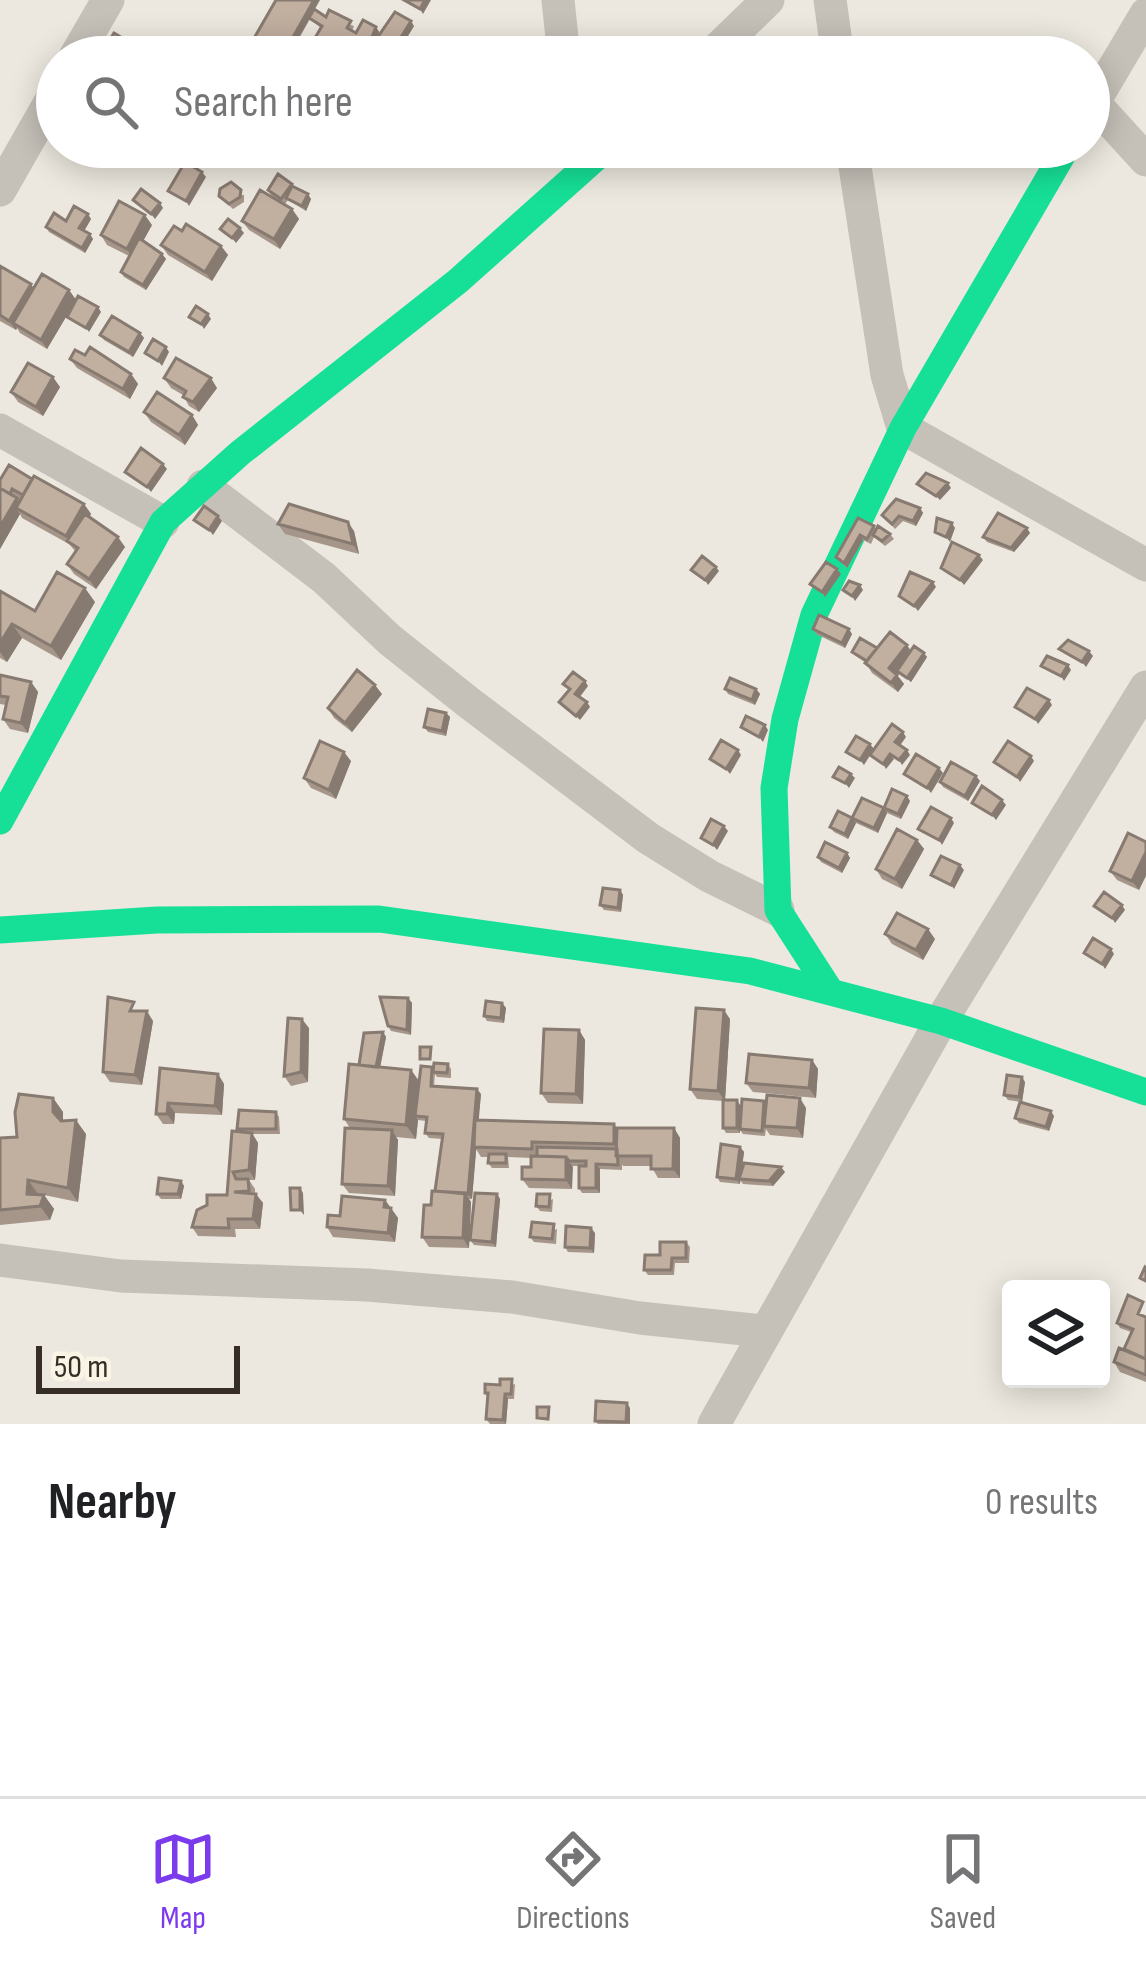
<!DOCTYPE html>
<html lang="en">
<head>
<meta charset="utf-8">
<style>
  body { margin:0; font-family:"Sofia Sans Condensed",sans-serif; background:#f2f2f2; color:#202124 }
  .controls { position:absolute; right:36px; bottom:36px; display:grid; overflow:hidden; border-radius:12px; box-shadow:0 6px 30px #0003 }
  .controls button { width:108px; height:108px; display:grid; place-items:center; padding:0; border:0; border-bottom:3px solid #e0e0e0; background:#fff; color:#202124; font:60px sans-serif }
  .scale { position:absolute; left:36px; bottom:30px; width:204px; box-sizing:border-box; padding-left:12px; border:6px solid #362e26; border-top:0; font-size:33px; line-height:42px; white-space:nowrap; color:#362e26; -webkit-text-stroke:9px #faf4e5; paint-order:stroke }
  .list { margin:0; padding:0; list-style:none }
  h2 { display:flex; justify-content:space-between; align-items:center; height:156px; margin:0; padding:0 48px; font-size:51px }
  h2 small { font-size:39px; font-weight:400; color:#757577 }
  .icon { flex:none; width:66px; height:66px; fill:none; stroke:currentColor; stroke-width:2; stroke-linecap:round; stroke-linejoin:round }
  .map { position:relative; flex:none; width:1146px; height:1424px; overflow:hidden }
  .search { position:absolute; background:#fff; box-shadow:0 6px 30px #0003; left:36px; right:36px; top:36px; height:132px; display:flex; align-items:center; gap:30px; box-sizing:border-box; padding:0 42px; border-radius:66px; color:#757577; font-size:45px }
  .sheet { height:372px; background:#fff }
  nav { display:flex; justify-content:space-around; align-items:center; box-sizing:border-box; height:168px; border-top:3px solid #e0e0e0; background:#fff; font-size:33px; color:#757577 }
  nav a { display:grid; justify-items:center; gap:6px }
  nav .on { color:#7c3aed }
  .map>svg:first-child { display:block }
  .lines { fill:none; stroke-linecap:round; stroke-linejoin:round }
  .street { stroke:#c5c0b8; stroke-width:33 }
  .fast { stroke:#16e098; stroke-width:27 }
  .wall { fill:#a6968a }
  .shaded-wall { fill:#877a70 }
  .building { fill:#c1afa0; stroke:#877a70; stroke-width:3 }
</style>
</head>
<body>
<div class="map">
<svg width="1146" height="1424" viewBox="0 0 1146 1424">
  <rect width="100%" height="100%" fill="#ece8df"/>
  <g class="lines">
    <!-- street -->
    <path class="street" d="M558,0L564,57
      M830,0L838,57
      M75,57L108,0
      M709,57L768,0
      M1093,102L1146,160
      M1089,110L1146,14
      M852,147L887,375L903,428L1146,565
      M0,190L57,90
      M0,430L163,522
      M203,486L324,578L390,640L468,702L648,838L709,876L778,910
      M0,1260L121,1276L367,1285L512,1297L640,1318L763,1331
      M714,1424L941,1021L1146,687"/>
    <!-- fast -->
    <path class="fast" d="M0,821L163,522L240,453L458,281L608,147
      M0,930L157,920L379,919L750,971L941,1021L1146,1092
      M829,989L778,910L774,788L785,719L814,615L903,428L1067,147"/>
  </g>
  <!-- wall -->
  <path class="wall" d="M315,10L326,17L354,26L352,31L356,33L376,27L379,32L376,40L414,26L395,57H368L370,53L352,45L347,55L319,43L315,38L321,28L310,19L289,56L291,57H264L252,52L249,47Z
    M306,147H341L334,162Z
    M295,188L311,199L306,211L288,200L285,204L271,195L268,190Z
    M244,195V202L233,209L219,196Z
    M292,209L299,219L280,249L249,230L242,221Z
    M91,219L84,231L93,239L85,253L49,232L46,227L66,221Z
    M152,225L143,241L162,254L166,259L146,290L124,277L121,272L129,256L107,245L101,235Z
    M161,245L221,246L228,255L212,281L168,255Z
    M0,266L34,288L69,290L76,300L47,349L20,333L17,328L16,330L0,321Z
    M140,333L144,338L133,357L104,340L100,335Z
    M70,359L131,374L138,384L130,399L77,368Z
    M164,378L217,388L199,412L189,406L183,395L171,388Z
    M60,387L43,416L18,402L11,392Z
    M144,412L192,415L198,425L185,445L151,422Z
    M32,479L84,504L91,514L89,517L125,547L96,589L74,574L67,564L76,552L69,544L22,518L20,514L0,549V480Z
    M920,508L923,513L916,526L903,521L895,529L882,515Z
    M858,518L876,529L890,534L894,539L885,546L874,537L871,544L863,540L847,568L836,557Z
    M278,524L354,531L359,554L285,534Z
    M1030,533L1014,552L987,542L983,537Z
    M0,591L35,611L95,602L61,660L22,638L7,662L0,658Z
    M813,629L852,634L845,648L816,634Z
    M877,648L911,651L927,657L911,682L899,673L897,675L904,684L898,692L872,673L866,663L856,656L852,652Z
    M0,675L31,682L38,692L28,733L10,729L3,719L6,705L0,704Z
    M725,689H756L760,694L755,705L728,694Z
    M382,694L352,732L334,718L328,708Z
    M446,713L450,717L446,736L428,732L424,727Z
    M351,761L336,799L311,788L304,778Z
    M980,781L968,801L943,787L940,782Z
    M910,801L901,819L887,813L878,833L856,823L848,839L834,832L830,827L852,818Z
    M917,840L924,849L902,889L882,879L876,869Z
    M1146,842L1139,890L1117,880L1110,871Z
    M847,853L850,858L842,873L821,862L818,857Z
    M620,890L623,895L621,912L604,910L600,905Z
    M885,934L935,939L923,960L892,944Z
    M408,998L412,1003L411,1035L391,1031L388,1026Z
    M502,1003L506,1008L504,1023L487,1021L484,1016Z
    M140,1011L153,1021L142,1085L110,1082L103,1072Z
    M730,1019L725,1100L740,1105V1124L806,1108L803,1138L770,1135L766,1129L765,1136L743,1134L740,1130V1133H726L723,1128V1101L697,1099L690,1089Z
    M309,1028L308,1082L291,1086L284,1076Z
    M579,1030L585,1040L583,1104L548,1103L541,1093Z
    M383,1032L386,1037L380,1067L411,1070L419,1081L432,1067L448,1064L451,1069V1078L437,1077L435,1074L434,1086L481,1094L478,1120L614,1124L617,1128H674L680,1138V1178H658L651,1166H623L622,1164V1170L600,1169V1193H582L579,1188L586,1166H572V1189L529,1188L522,1179L531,1167V1158L508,1157L509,1168H492L488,1163L489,1157H481L476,1149L472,1199H469L471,1202L469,1248L429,1247L422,1237L435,1191L442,1139L429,1138L425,1133L426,1121L418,1120L416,1139L396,1137L398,1140L395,1196L349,1193L342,1184L350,1128L344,1119L359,1065Z
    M812,1060L818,1069L816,1098L753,1092L746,1083Z
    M160,1068L218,1074L224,1084L222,1115L175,1113L174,1124H163L156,1114Z
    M1025,1082L1022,1102L1008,1100L1004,1095Z
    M53,1098L63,1112V1121L86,1134L78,1202L44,1195L54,1209L50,1220L0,1225V1138L17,1137Z
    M276,1112L279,1117L280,1134H252L258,1143L255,1180H249L255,1189V1194L263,1203L260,1229H235L236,1237L198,1236L192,1227L227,1195L239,1132L237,1129Z
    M1054,1116L1049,1131L1019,1123L1015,1118Z
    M740,1147L744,1152L741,1174L785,1172L773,1186L743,1184L740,1180V1184L720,1182L717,1177Z
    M181,1181L184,1186L181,1199H161L157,1194Z
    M497,1194L500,1199L496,1247L474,1245L470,1240Z
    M553,1199L552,1212L540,1211L536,1206Z
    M385,1200L398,1218L395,1242L333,1237L327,1227L340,1216Z
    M557,1229L556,1244L534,1242L530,1237Z
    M595,1233L594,1253L568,1252L565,1247Z
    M686,1242L690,1247L689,1263H675L674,1275H648L644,1270L660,1255Z
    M1142,1316L1146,1317V1382L1120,1372L1114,1362L1124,1349L1131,1332L1120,1328L1117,1323Z
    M515,1384L514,1399H508L506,1424H490L486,1419L488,1397L485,1393Z
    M630,1408V1424H598L595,1421Z"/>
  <!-- shaded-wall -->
  <path class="shaded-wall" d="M314,0H320L288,57L284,53Z
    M425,0H431L423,14L420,9Z
    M411,21L414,26L395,57H391L390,55Z
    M376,27L379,32L370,54L367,49Z
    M349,40L352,45L347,55L344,50Z
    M329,147H341L334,162L327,152Z
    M202,172L206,177L189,206L186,201Z
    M308,194L311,199L306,211L302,206Z
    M160,203L163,208L155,219L151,214Z
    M292,209L299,219L280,249L274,239Z
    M88,214L91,219L83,233L79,228Z
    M145,215L152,225L133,259L127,249Z
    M240,228L244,233L236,243L232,238Z
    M90,234L93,239L85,253L82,248Z
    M221,246L228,255L212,281L205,272Z
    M162,254L166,259L146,290L143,285Z
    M31,284L37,293L13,323L17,328L16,330L9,321Z
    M69,290L76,300L47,349L41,340Z
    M98,307L101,312L89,332L86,328Z
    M208,314L211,319L204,329L201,324Z
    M140,333L144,338L133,357L129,352Z
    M166,347L169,352L162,366L158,361Z
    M131,374L138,384L130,399L123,389Z
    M53,377L60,387L43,416L36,407Z
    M211,378L217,388L199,412L193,402Z
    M192,415L198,425L185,445L179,435Z
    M163,464L167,469L151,492L147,487Z
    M948,483L951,488L940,500L936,496Z
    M17,498L23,507L16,508L20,514L0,549V527Z
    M84,504L91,514L73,546L66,536Z
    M920,508L923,513L916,526L913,521Z
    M218,516L222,521L213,535L209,530Z
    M348,522L354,531L359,554L353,544Z
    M952,523L955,528L950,542L946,537Z
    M1027,528L1030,533L1014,552L1011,548Z
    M860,535L863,540L847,568L844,563Z
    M118,537L125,547L96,589L89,579Z
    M979,555L983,560L964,585L960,580Z
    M716,567L719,571L708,585L705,580Z
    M837,569L841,574L825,597L822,592Z
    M933,582L936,587L918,611L914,606Z
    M860,585L863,590L855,601L852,596Z
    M85,588L95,602L61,660L51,646Z
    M12,624L22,638L7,662L0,652V643Z
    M849,629L852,634L845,648L842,643Z
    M907,645L913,654L897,675L904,684L898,692L891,683L889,668Z
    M1089,651L1093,656L1086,667L1082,662Z
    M924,653L927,657L911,682L907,678Z
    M1068,665L1071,670L1064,681L1061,676Z
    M585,681L588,686L579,698L575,694Z
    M31,682L38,692L28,733L21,723Z
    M375,685L382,694L352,732L345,723Z
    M756,689L760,694L755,705L752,700Z
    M1049,700L1052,705L1038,724L1035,719Z
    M587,702L590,707L580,720L576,716Z
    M446,713L450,717L446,736L442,731Z
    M765,725L768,730L763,742L759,737Z
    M903,732L906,737L899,747L895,742Z
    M870,744L874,749L864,765L860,760Z
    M738,750L741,755L730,774L726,769Z
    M907,750L910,755L902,765L899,760Z
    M344,752L351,761L336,799L329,790Z
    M890,754L894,759L886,769L883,764Z
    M1031,756L1034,761L1020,782L1017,777Z
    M939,768L943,773L931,793L927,788Z
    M851,774L855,778L849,788L845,783Z
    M976,776L980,781L968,801L965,796Z
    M907,796L910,801L901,819L898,814Z
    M1002,800L1006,805L996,820L992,815Z
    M884,808L887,813L878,833L874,828Z
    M852,818L856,823L848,839L845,834Z
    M951,818L954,823L942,845L939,840Z
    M724,826L728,831L717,850L713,845Z
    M917,840L924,849L902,889L895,879Z
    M1146,852V876L1139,890L1132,881Z
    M847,853L850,858L842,873L839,868Z
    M960,865L964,870L954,889L951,885Z
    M620,890L623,895L621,912L618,908Z
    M1122,905L1125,910L1115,923L1112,918Z
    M928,929L935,939L923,960L916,950Z
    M1111,949L1114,954L1105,969L1102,964Z
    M408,998L412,1003L411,1035L407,1030Z
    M502,1003L506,1008L504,1023L501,1018Z
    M724,1010L730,1019L725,1101L718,1091Z
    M147,1011L153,1021L142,1085L135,1075Z
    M302,1019L309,1028L308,1082L301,1072Z
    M579,1030L585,1040L583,1104L576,1094Z
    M383,1032L386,1037L379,1073L375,1069Z
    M812,1060L818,1069L816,1098L809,1088Z
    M411,1070L421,1084L415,1116L418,1120L416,1139L406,1125Z
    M218,1074L224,1084L222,1115L215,1106Z
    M1022,1077L1025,1082L1022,1102L1019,1097Z
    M477,1089L481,1094L472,1199L468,1194Z
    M53,1098L63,1112V1126L53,1112Z
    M800,1098L806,1108L803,1138L797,1128Z
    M737,1100L740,1105V1133L737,1128Z
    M168,1103L175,1113L174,1124L167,1114Z
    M1051,1111L1054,1116L1049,1131L1046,1127Z
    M76,1120L86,1134L78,1202L68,1188Z
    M674,1128L680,1138V1178L673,1169Z
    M392,1130L398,1140L395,1196L388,1186Z
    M252,1133L258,1143L255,1180L249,1170Z
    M740,1147L744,1152L740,1184L736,1179Z
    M566,1157L573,1167L572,1189L566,1180Z
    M596,1164L600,1169V1193L596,1188Z
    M781,1167L785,1172L773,1186L769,1181Z
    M28,1180L38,1194L37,1208L27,1194Z
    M181,1181L184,1186L181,1199L178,1194Z
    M300,1188L303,1193L304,1215L300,1210Z
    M465,1193L471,1202L469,1248L463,1238Z
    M256,1194L263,1203L260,1229L253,1219Z
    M497,1194L500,1199L496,1247L492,1242Z
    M44,1195L54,1209L50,1220L40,1206Z
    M385,1200L398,1218L395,1242L388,1233L384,1207Z
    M591,1228L595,1233L594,1253L590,1248Z
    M505,1394L508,1399L506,1424L503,1420Z
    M627,1403L630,1408V1424L626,1422Z"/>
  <!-- building -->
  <path class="building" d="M276,0H314L284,53L291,57H272L249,47Z
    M404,0H425L420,9Z
    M314,9L326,17L329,10L351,21L347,28L356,33L363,20L376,27L367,49L349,40L344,50L315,38L322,26L309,18Z
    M395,12L411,21L390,55L373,44Z
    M114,33L144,51L140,57L100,55Z
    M373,48L390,57H368Z
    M185,162L202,172L186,201L168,191Z
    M278,174L292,184L281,199L268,190Z
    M231,182L241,190L240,197L229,204L219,196L220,189Z
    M292,186L308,194L302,206L286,198Z
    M141,189L160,203L151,214L133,200Z
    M260,190L292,209L274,239L242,221Z
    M119,201L145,215L127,249L101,235Z
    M74,206L88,214L79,228L90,234L82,248L46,227L54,213L66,221Z
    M228,219L240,228L232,238L220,229Z
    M186,224L221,246L205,272L161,245L174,226L182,231Z
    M139,238L162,254L143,285L121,272Z
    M0,266L31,284L9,321L0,315Z
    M42,274L69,290L41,340L13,323Z
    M78,296L98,307L86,328L67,317Z
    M196,306L208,314L201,324L189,317Z
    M112,316L140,333L129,352L100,335Z
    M153,339L166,347L158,361L145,353Z
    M90,347L131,374L123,389L70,359L75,350L85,355Z
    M176,358L211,378L193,402L183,397L186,391L164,378Z
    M28,363L53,377L36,407L11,392Z
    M157,392L192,415L179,435L144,412Z
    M141,448L163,464L147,487L125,472Z
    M9,465L32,479L23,495L12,489L10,494L0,488V480Z
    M926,473L948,483L936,496L917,484Z
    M34,476L84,504L66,536L16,508Z
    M0,488L17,498L0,527Z
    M896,499L920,508L913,521L899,516L892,524L882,515Z
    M289,504L348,522L353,544L278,524Z
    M204,506L218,516L209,530L194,520Z
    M998,513L1027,528L1011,548L983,537Z
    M85,514L118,537L89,579L67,564L78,548L67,541Z
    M858,518L874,526L867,539L860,535L844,563L836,557Z
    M937,518L952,523L946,537L935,532Z
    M878,526L890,534L882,541L873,535Z
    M952,542L979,555L960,580L941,568Z
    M702,556L716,567L705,580L691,570Z
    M826,562L837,569L822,592L810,584Z
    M57,572L85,588L51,646L12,624L0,643V591L35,611Z
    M910,572L933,582L914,606L899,596Z
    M849,581L860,585L852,596L843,590Z
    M819,615L849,629L842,643L813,629Z
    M890,632L907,645L889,668L897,675L891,683L865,663Z
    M860,638L877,648L867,661L852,652Z
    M1068,640L1089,651L1082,662L1059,649Z
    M914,646L924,653L907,678L897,671Z
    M1047,656L1068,665L1061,676L1041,666Z
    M357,670L375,685L345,723L328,708Z
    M573,672L585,681L575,694L587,702L576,716L559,702L570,689L563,684Z
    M0,675L31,682L21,723L3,719L8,697L0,696Z
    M730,678L756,689L752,700L725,689Z
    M1027,688L1049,700L1035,719L1015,707Z
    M428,709L446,713L442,731L424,727Z
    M746,716L765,725L759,737L741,727Z
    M892,724L903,732L895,742L907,750L899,760L890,754L883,764L870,755Z
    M856,736L870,744L860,760L846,752Z
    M721,740L738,750L726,769L710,759Z
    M320,741L344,752L329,790L304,778Z
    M1008,741L1031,756L1017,777L994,762Z
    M916,754L939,768L927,788L904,774Z
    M951,762L976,776L965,796L940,782Z
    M839,767L851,774L845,783L833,777Z
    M982,786L1002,800L992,815L972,803Z
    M892,789L907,796L898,814L884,808Z
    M862,798L884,808L874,828L852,818Z
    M931,807L951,818L939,840L918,829Z
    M838,811L852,818L845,834L830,827Z
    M711,819L724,826L713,845L701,838Z
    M897,829L917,840L895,879L876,869Z
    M1128,833L1146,842V852L1132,881L1110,871Z
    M825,842L847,853L839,868L818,857Z
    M941,856L960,865L951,885L931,875Z
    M603,888L620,890L618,908L600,905Z
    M1104,892L1122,905L1112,918L1094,906Z
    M897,913L928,929L916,950L885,934Z
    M1093,938L1111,949L1102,964L1084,953Z
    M108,997L134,1002L130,1011H147L135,1075L103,1072Z
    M380,997L408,998L407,1030L388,1026Z
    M486,1001L502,1003L501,1018L484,1016Z
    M696,1008L724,1010L718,1091L690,1089Z
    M288,1018L302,1019L301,1072L284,1076Z
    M544,1029L579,1030L576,1094L541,1093Z
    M383,1032L376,1067L359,1065L364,1033Z
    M420,1047H431L430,1059H420Z
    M749,1054L812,1060L809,1088L746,1083Z
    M434,1063L448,1064L447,1073L433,1072Z
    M349,1064L411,1070L406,1125L344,1119Z
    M421,1066L432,1067L431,1086L477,1089L468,1194L435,1191L443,1134L425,1133L427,1117L415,1116Z
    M160,1068L218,1074L215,1106L168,1103L167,1114H156Z
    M1007,1075L1022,1077L1019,1097L1004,1095Z
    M19,1094L53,1098V1112L61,1121L76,1120L68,1188L28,1180L27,1194L44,1195L40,1206L0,1210V1138L17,1137L15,1112Z
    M767,1095L800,1098L797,1128L764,1126Z
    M742,1099L764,1101L762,1131L740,1129Z
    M723,1100H737V1128H723Z
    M1020,1102L1051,1111L1046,1127L1015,1118Z
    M239,1110L276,1112V1129H237Z
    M475,1120L614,1124V1144L532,1142V1149L474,1147Z
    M345,1128L392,1130L388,1186L342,1184Z
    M617,1128H674L673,1169H651V1156H616Z
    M232,1131L252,1133L249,1170L233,1172L236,1179H248L249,1191L234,1192L256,1194L253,1219H228L229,1228L192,1227L197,1210L207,1205V1195H227Z
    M721,1144L740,1147L736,1179L717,1177Z
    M537,1147L617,1149L618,1165L596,1164V1188H579V1166H586V1161H569L566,1157L537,1156Z
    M489,1154H506V1163H488Z
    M531,1156L566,1157V1180L522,1179V1167H531Z
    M744,1163L781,1167L769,1181L739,1179Z
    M159,1178L181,1181L178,1194H157Z
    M290,1188H300V1210H291Z
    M432,1191L465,1193L463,1238L422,1237L424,1205H431Z
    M475,1193L497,1194L492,1242L470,1240Z
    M537,1194H550L549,1207L536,1206Z
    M342,1196L385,1200L384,1207L391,1208L388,1233L327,1227L328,1215L340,1216Z
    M532,1222L554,1224L552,1239L530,1237Z
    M566,1226L591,1228L590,1248L565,1247Z
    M660,1242H686V1258H672L671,1270H644L645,1255H660Z
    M1145,1267L1146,1268V1281L1140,1278Z
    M1128,1295L1143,1302L1138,1314L1146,1317V1359L1124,1349L1133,1329L1117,1323Z
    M1119,1348L1146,1359V1375L1114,1362Z
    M500,1379H512L511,1394H505L503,1420L486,1419L488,1393H485V1384L500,1385Z
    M596,1401L627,1403L626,1422L595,1421Z
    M537,1407H549L548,1419L537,1418Z"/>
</svg>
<div class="controls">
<button><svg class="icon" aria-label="layers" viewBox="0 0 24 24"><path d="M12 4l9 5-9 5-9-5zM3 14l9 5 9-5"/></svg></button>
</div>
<div class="scale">50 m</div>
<div class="search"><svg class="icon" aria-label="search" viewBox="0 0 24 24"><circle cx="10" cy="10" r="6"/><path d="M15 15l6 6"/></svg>Search here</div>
</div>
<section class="sheet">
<h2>Nearby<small>0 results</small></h2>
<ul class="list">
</ul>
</section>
<nav>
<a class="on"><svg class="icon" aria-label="map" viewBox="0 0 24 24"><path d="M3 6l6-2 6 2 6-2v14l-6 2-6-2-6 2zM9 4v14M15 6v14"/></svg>Map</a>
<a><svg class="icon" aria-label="directions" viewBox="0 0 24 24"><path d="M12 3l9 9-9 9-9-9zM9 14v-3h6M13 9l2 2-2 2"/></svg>Directions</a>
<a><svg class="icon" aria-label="saved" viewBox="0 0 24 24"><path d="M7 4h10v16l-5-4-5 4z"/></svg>Saved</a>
</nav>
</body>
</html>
